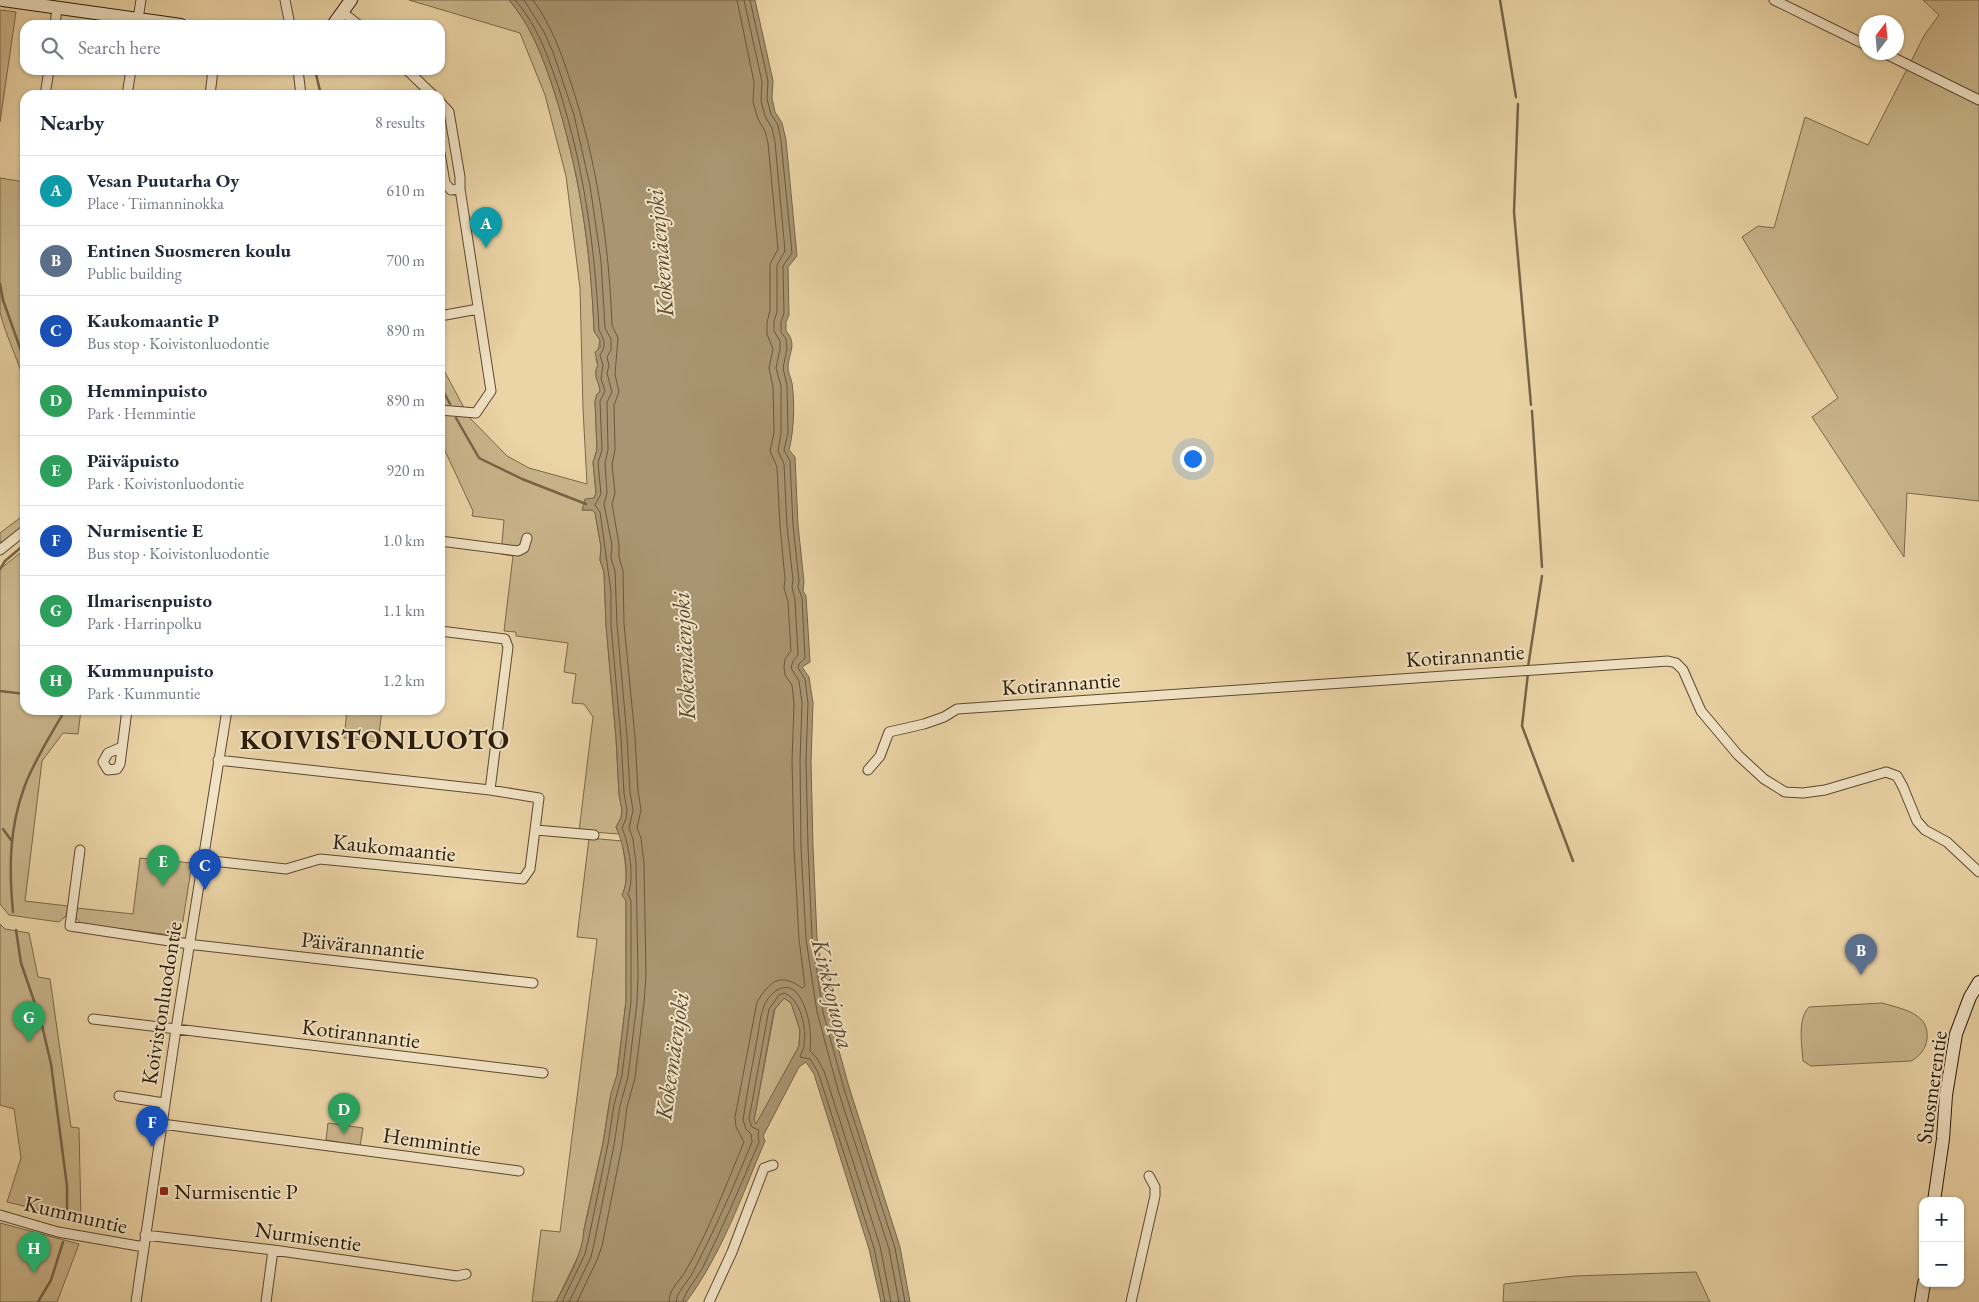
<!DOCTYPE html>
<html lang="en">
<head>
<meta charset="utf-8">
<style>
  body { margin:0; font-family:"EB Garamond",serif; background:#f2f2f3; color:#1f2937 }
  .controls { position:absolute; right:15px; bottom:15px; display:grid; overflow:hidden; border-radius:10px; box-shadow:0 1px 4px #0004 }
  .controls button { width:45px; height:45px; display:grid; place-items:center; padding:0; border:0; border-bottom:1px solid #e0e1e3; background:#fff; color:#1f2937; font:25px sans-serif }
  .compass { position:absolute; left:1859px; top:15px; width:45px; height:45px; border-radius:50%; background:#fff; box-shadow:0 1px 4px #0004; rotate:16deg }
  .you { position:absolute; left:1192px; top:458px; width:18px; height:18px; margin:-12px; border:4px solid #fff; border-radius:50%; background:#1a73e8; box-shadow:0 0 0 8px #1a73e833 }
  .badge { display:grid; place-items:center; width:32px; height:32px; border-radius:50%; background:#2563eb; color:#fff; font-size:16px; font-weight:700 }
  .pin { position:absolute; translate:-50% -41px; filter:drop-shadow(0 1px 2px #0008) }
  .pin::after { content:''; position:absolute; top:26px; width:18px; height:15px; background:inherit; clip-path:polygon(0 0,100% 0,50% 100%) }
  .list { margin:0; padding:0; list-style:none }
  h2 { display:flex; justify-content:space-between; align-items:center; height:65px; margin:0; padding:0 20px; font-size:21px }
  h2 small { font-size:16px; font-weight:400; color:#747a83 }
  .list li { display:grid; grid-template-columns:32px 1fr auto; gap:15px; align-items:center; box-sizing:border-box; height:70px; padding:0 20px; border-top:1px solid #e0e1e3 }
  .list b { display:block; font-size:19px; white-space:nowrap }
  .list p { margin:0; font-size:16px; white-space:nowrap; color:#747a83 }
  .list em { font-size:16px; font-style:normal; color:#747a83 }
  .icon { flex:none; width:28px; height:28px; fill:none; stroke:currentColor; stroke-width:2; stroke-linecap:round; stroke-linejoin:round }
  .map { position:relative; flex:none; width:1979px; height:1302px; overflow:hidden }
  .search { position:absolute; background:#fff; box-shadow:0 1px 4px #0004; left:20px; top:20px; width:425px; height:55px; display:flex; align-items:center; gap:12px; box-sizing:border-box; padding:0 18px; border-radius:15px; color:#747a83; font-size:19px }
  .panel { position:absolute; background:#fff; box-shadow:0 1px 4px #0004; left:20px; top:90px; width:425px; height:625px; border-radius:15px }
  .map>svg:first-child { display:block }
  .green { fill:#cab58b; stroke:#7a684a }
  .water { fill:#a99571; stroke:#766447; fill-rule:evenodd }
  .lines { fill:none; stroke-linecap:round; stroke-linejoin:round }
  .shore { stroke:#69583d; stroke-width:1 }
  .stream { stroke:#766447; stroke-width:2.5 }
  .street-casing { stroke:#5a4930; stroke-width:11 }
  .secondary-casing { stroke:#291b09; stroke-width:14 }
  .street { stroke:#f2e3c5; stroke-width:9 }
  .secondary { stroke:#f2e3c5; stroke-width:12 }
  .poi-dot { fill:#8f2418; stroke:#f2e3c5; stroke-width:2 }
  .labels { text-anchor:middle; stroke-width:4; stroke-linejoin:round; paint-order:stroke }
  .street-label { font-size:22px; fill:#291b09; stroke:#f2e3c5 }
  .poi-label { font-size:22px; fill:#291b09; stroke:#f2e3c5; text-anchor:start }
  .water-label { font-size:24px; font-style:italic; fill:#5c4c33; stroke:#f2e3c5 }
  .district-label { font-size:28px; font-weight:bold; letter-spacing:1px; fill:#291b09; stroke:#f2e3c5 }
</style>
</head>
<body>
<div class="map">
<svg width="1979" height="1302" viewBox="0 0 1979 1302">
  <rect width="100%" height="100%" fill="#ebd4a6"/>
  <filter id="stains"><feTurbulence type="fractalNoise" baseFrequency=".004" numOctaves="4"/><feColorMatrix values="0 0 0 0 .2 0 0 0 0 .09 0 0 0 0 .02 0 0 0 .5 -.17"/></filter>
  <radialGradient id="worn" r=".72"><stop offset=".6" stop-color="#630" stop-opacity="0"/><stop offset="1" stop-color="#630" stop-opacity=".3"/></radialGradient>
  <!-- green -->
  <path class="green" d="M409,0H509C532,27 543,58 554,91C579,169 591,250 594,331L600,340L596,360L598,365C592,376 600,382 600,392L597,394L595,401L597,450L593,462L596,493L594,498L582,510H592L595,512L601,547L600,560L604,572L606,625L616,738L619,794L622,810L621,818L616,827L619,834L579,831L593,717L584,704L572,703L576,674L564,672L568,643L516,636V632L504,631L513,556L501,554L504,520L472,516L473,511L440,440V363L469,417L507,456L529,468L587,484L583,409L580,288L566,176L545,95L520,33Z
    M1923,0H1979V501L1907,493L1904,557L1812,417L1838,398L1742,237L1758,226L1774,228L1805,117L1868,145L1925,34L1939,15Z
    M0,10L16,12L0,122Z
    M0,178L25,182V384C18,359 6,337 0,312Z
    M25,514V525L6,541L0,542V533Z
    M25,549V710H81L78,734L63,733L42,761L25,901L68,906L66,916L59,922L9,915L0,904V569Z
    M347,710H382L378,742L344,738Z
    M589,838L622,841C624,858 630,880 622,895L626,900V1001L617,1075L609,1104L603,1143L584,1229V1241L580,1252L556,1302H532L541,1230L560,1232L597,939L577,937Z
    M140,858L192,863L182,927L178,933L171,935L81,924L76,918L77,908L133,914Z
    M0,924L5,929L29,933L38,977L50,979L71,1127L79,1128L81,1220L7,1202L21,1158L14,1109L0,1105Z
    M784,998L791,1003L800,1030L799,1046L756,1125L754,1120L775,1009Z
    M1882,1003C1902,1009 1930,1013 1927,1039C1926,1049 1919,1057 1911,1061L1811,1066L1803,1061C1802,1045 1797,1019 1809,1007Z
    M328,1123L363,1128L360,1146L326,1140Z
    M0,1223L79,1244L57,1302H0Z
    M1696,1272L1710,1302H1503L1504,1284L1574,1276Z"/>
  <!-- water -->
  <path class="water" d="M509,0H755L773,81L772,98L775,112L782,123L786,140L797,256L788,267L789,315L786,322V331C798,344 788,354 788,368C788,373 791,378 792,383C795,404 794,430 789,450L795,457L798,525L804,582L803,591L806,596L810,662L802,667L809,677L813,703L811,762L813,847L817,938L828,1011L849,1087L900,1247L910,1302H881L869,1249L814,1074L806,1062L799,1067L763,1136L765,1141C742,1195 722,1254 686,1302H556C568,1279 582,1256 584,1230L603,1143L611,1093L617,1075L626,1001V901L622,895C631,879 624,844 616,827L621,818L622,810L619,794L616,738L606,625L604,572L600,560L601,547L595,513L592,510H582L585,499L594,498L596,493L593,462L597,450L595,401L597,394L600,392C600,382 592,376 598,365L595,352L600,348V340L594,331C591,250 579,169 554,91C543,58 532,27 509,0ZM784,998L791,1003L800,1030L799,1046L756,1124L754,1120L774,1010Z"/>
  <g class="lines">
    <!-- shore -->
    <path class="shore" d="M515,0C538,26 548,57 559,89C584,167 595,248 599,330C604,340 607,345 600,355L603,365L601,379L605,391L600,401L602,450L598,463L601,494L595,505L600,512L611,592V625L621,738L624,793L627,810L626,819L622,828C629,844 635,879 628,894L631,901V1002L622,1075L614,1105L608,1144L588,1242L585,1254L562,1302
      M524,0L544,32L553,52L574,115L590,186L601,261L605,328L611,339V350L607,357L609,366L607,373L612,392L607,402L608,450L605,463L607,493L604,504L612,545L611,558L615,571L617,624L627,737L630,792L633,810L629,828L633,839L636,864L638,976L637,1002L628,1077L620,1106L614,1145L594,1244L591,1257L569,1302
      M533,0C552,26 562,55 572,86C597,163 609,244 612,325L618,338L615,374L619,392L614,405L615,450L612,464L615,493L612,504L619,544V557L623,571L624,624L635,737L638,791L641,810L637,828L641,838L644,864L646,976L644,1003L635,1078L627,1107L622,1146L602,1246L597,1260L577,1302
      M744,0L762,82L761,101L765,116L772,128L775,142L785,251L777,265V312L774,321V331L780,341V349L776,368L781,386V433L778,451L784,464L787,526L793,580L792,587L795,600L798,655L793,661L791,668L799,681L802,703L800,761L801,848L806,939L817,1012L838,1090L889,1249L899,1302
      M750,0L768,81L767,99L771,114L778,125L781,141L792,253L783,266L784,313L781,322V332L786,339L787,349L783,368L787,385L788,433L784,450L790,461L793,525L799,581L798,587L802,598L805,658L799,664L798,668L805,679L808,703L806,761L808,847L812,938L823,1012L844,1089L895,1248L905,1302
      M669,1302C669,1289 679,1282 685,1272C709,1231 726,1185 744,1142L736,1127L735,1117L757,1002C770,981 780,972 802,988L805,986L799,939L794,848L792,761L794,704L792,685L785,675L784,667L785,659L791,651L788,602L784,588L785,579L780,526L777,467L770,451L774,432L773,387L769,368L773,349L767,334V322L770,311V264L778,249L768,143L765,131L758,119L753,102L754,82L737,0
      M676,1302C677,1291 688,1282 693,1272C715,1229 734,1186 752,1142L751,1134L746,1129L743,1120C747,1093 752,1066 757,1040C759,1029 760,1016 764,1006C771,989 790,978 801,999C809,1014 812,1034 810,1051L816,1057L824,1071L880,1246L891,1302
      M683,1302C684,1293 697,1278 702,1269C723,1227 741,1185 759,1142L758,1136L759,1130L752,1127L749,1119L769,1009L779,995L784,993C801,999 807,1029 804,1046C804,1049 801,1053 800,1057L810,1059L818,1072L874,1248L885,1302"/>
    <!-- stream -->
    <path class="stream" d="M1500,0L1516,97
      M315,70L321,95
      M1518,104L1514,212L1531,405
      M0,284L3,300L25,362
      M440,385L450,404
      M1532,411L1542,567
      M456,418L479,458L522,479L586,504
      M0,569L5,561L25,544
      M1528,667L1542,576
      M1528,673L1522,726L1573,861
      M0,691L25,694
      M3,829L11,840
      M13,912C9,869 9,829 24,788C32,764 52,733 65,710
      M16,930L21,963L41,1021L51,1064L67,1186V1219
      M38,1302L51,1280L63,1242"/>
    <defs>
      <path id="street" d="M285,0L290,25
        M1774,0L1866,45
        M342,12L359,25
        M55,25L57,8
        M137,25L141,0
        M1882,52L1979,100
        M298,70L301,95
        M407,70L433,95
        M45,95L49,70
        M127,95L131,70
        M210,95L213,70
        M440,102L449,112L460,177V189L491,391L476,413L440,410
        M440,153L445,183L451,190L460,189
        M440,316L478,309
        M440,541L518,551L524,548L527,538
        M0,550L25,530
        M440,631L505,639L508,647L490,790
        M122,747L108,753L103,762L108,770L117,769L120,764L127,710
        M868,770L880,756L889,732L924,724L944,717L957,709L1668,661L1676,663L1683,670L1701,711L1738,755L1764,779L1785,792L1803,793L1825,790L1886,772L1897,776L1903,787L1917,821L1925,830L1947,842L1979,872
        M536,830L594,835
        M80,850L70,926L196,945L533,983
        M203,860L286,869L320,859L523,879L530,869L539,798L490,790L218,760
        M93,1019L543,1073
        M119,1096L164,1103
        M162,1124L519,1171
        M0,1215L58,1232L144,1247
        M145,1235L273,1250L457,1276L466,1274
        M136,1302L176,1029L227,710
        M266,1302L273,1250
        M709,1302L732,1252L764,1168L773,1165
        M1131,1302L1155,1196V1187L1149,1176"/>
      <path id="secondary" d="M3,0L181,25
        M333,25L351,0
        M1934,1201L1943,1139L1946,1095L1956,1034L1970,997L1979,982
        M1921,1302L1924,1283"/>
    </defs>
    <!-- street casing -->
    <use href="#street" class="street-casing"/>
    <!-- secondary casing -->
    <use href="#secondary" class="secondary-casing"/>
    <!-- street -->
    <use href="#street" class="street"/>
    <!-- secondary -->
    <use href="#secondary" class="secondary"/>
  </g>
  <!-- markers -->
  <rect class="poi-dot" x="159" y="1186" width="10" height="10" rx="2.5"/>
  <g class="labels">
    <!-- street labels -->
    <g class="street-label">
      <text transform="translate(1465 655) rotate(-4)" y="8">Kotirannantie</text>
      <text transform="translate(1061 683) rotate(-4)" y="8">Kotirannantie</text>
      <text transform="translate(394 847) rotate(6)" y="8">Kaukomaantie</text>
      <text transform="translate(363 945) rotate(6)" y="8">Päivärannantie</text>
      <text transform="translate(161 1003) rotate(-81)" y="8">Koivistonluodontie</text>
      <text transform="translate(361 1033) rotate(7)" y="8">Kotirannantie</text>
      <text transform="translate(1931 1087) rotate(-82)" y="8">Suosmerentie</text>
      <text transform="translate(432 1141) rotate(8)" y="8">Hemmintie</text>
      <text transform="translate(76 1214) rotate(13)" y="8">Kummuntie</text>
      <text transform="translate(308 1236) rotate(8)" y="8">Nurmisentie</text>
    </g>
    <!-- poi labels -->
    <g class="poi-label">
      <text x="174" y="1199">Nurmisentie P</text>
    </g>
    <!-- water labels -->
    <g class="water-label">
      <text transform="translate(660 253) rotate(-95)" y="8">Kokemäenjoki</text>
      <text transform="translate(684 656) rotate(-93)" y="8">Kokemäenjoki</text>
      <text transform="translate(833 994) rotate(76)" y="8">Kirkkojuopa</text>
      <text transform="translate(672 1056) rotate(-82)" y="8">Kokemäenjoki</text>
    </g>
    <!-- district labels -->
    <g class="district-label">
      <text x="375" y="749">KOIVISTONLUOTO</text>
    </g>
  </g>
  <rect width="100%" height="100%" filter="url(#stains)"/>
  <rect width="100%" height="100%" fill="url(#worn)"/>
</svg>
<div class="controls">
<button>+</button>
<button>−</button>
</div>
<svg class="compass" viewBox="-18 -18 36 36"><path d="M0-13l5 13h-10z" fill="#e53935"/><path d="M0 13l5-13h-10z" fill="#747a83"/></svg>
<div class="you"></div>
<div class="pin badge" style="left:486px;top:248px;background:#0f9aa8">A</div>
<div class="pin badge" style="left:1861px;top:975px;background:#5c6f8a">B</div>
<div class="pin badge" style="left:205px;top:890px;background:#1a4fb4">C</div>
<div class="pin badge" style="left:344px;top:1134px;background:#2e9e5b">D</div>
<div class="pin badge" style="left:163px;top:886px;background:#2e9e5b">E</div>
<div class="pin badge" style="left:152px;top:1147px;background:#1a4fb4">F</div>
<div class="pin badge" style="left:29px;top:1042px;background:#2e9e5b">G</div>
<div class="pin badge" style="left:34px;top:1273px;background:#2e9e5b">H</div>
<div class="search"><svg class="icon" aria-label="search" viewBox="0 0 24 24"><circle cx="10" cy="10" r="6"/><path d="M15 15l6 6"/></svg>Search here</div>
<section class="panel">
<h2>Nearby<small>8 results</small></h2>
<ul class="list">
<li><span class="badge" style="background:#0f9aa8">A</span><div><b>Vesan Puutarha Oy</b><p>Place · Tiimanninokka</p></div><em>610 m</em></li>
<li><span class="badge" style="background:#5c6f8a">B</span><div><b>Entinen Suosmeren koulu</b><p>Public building</p></div><em>700 m</em></li>
<li><span class="badge" style="background:#1a4fb4">C</span><div><b>Kaukomaantie P</b><p>Bus stop · Koivistonluodontie</p></div><em>890 m</em></li>
<li><span class="badge" style="background:#2e9e5b">D</span><div><b>Hemminpuisto</b><p>Park · Hemmintie</p></div><em>890 m</em></li>
<li><span class="badge" style="background:#2e9e5b">E</span><div><b>Päiväpuisto</b><p>Park · Koivistonluodontie</p></div><em>920 m</em></li>
<li><span class="badge" style="background:#1a4fb4">F</span><div><b>Nurmisentie E</b><p>Bus stop · Koivistonluodontie</p></div><em>1.0 km</em></li>
<li><span class="badge" style="background:#2e9e5b">G</span><div><b>Ilmarisenpuisto</b><p>Park · Harrinpolku</p></div><em>1.1 km</em></li>
<li><span class="badge" style="background:#2e9e5b">H</span><div><b>Kummunpuisto</b><p>Park · Kummuntie</p></div><em>1.2 km</em></li>
</ul>
</section>
</div>
</body>
</html>
